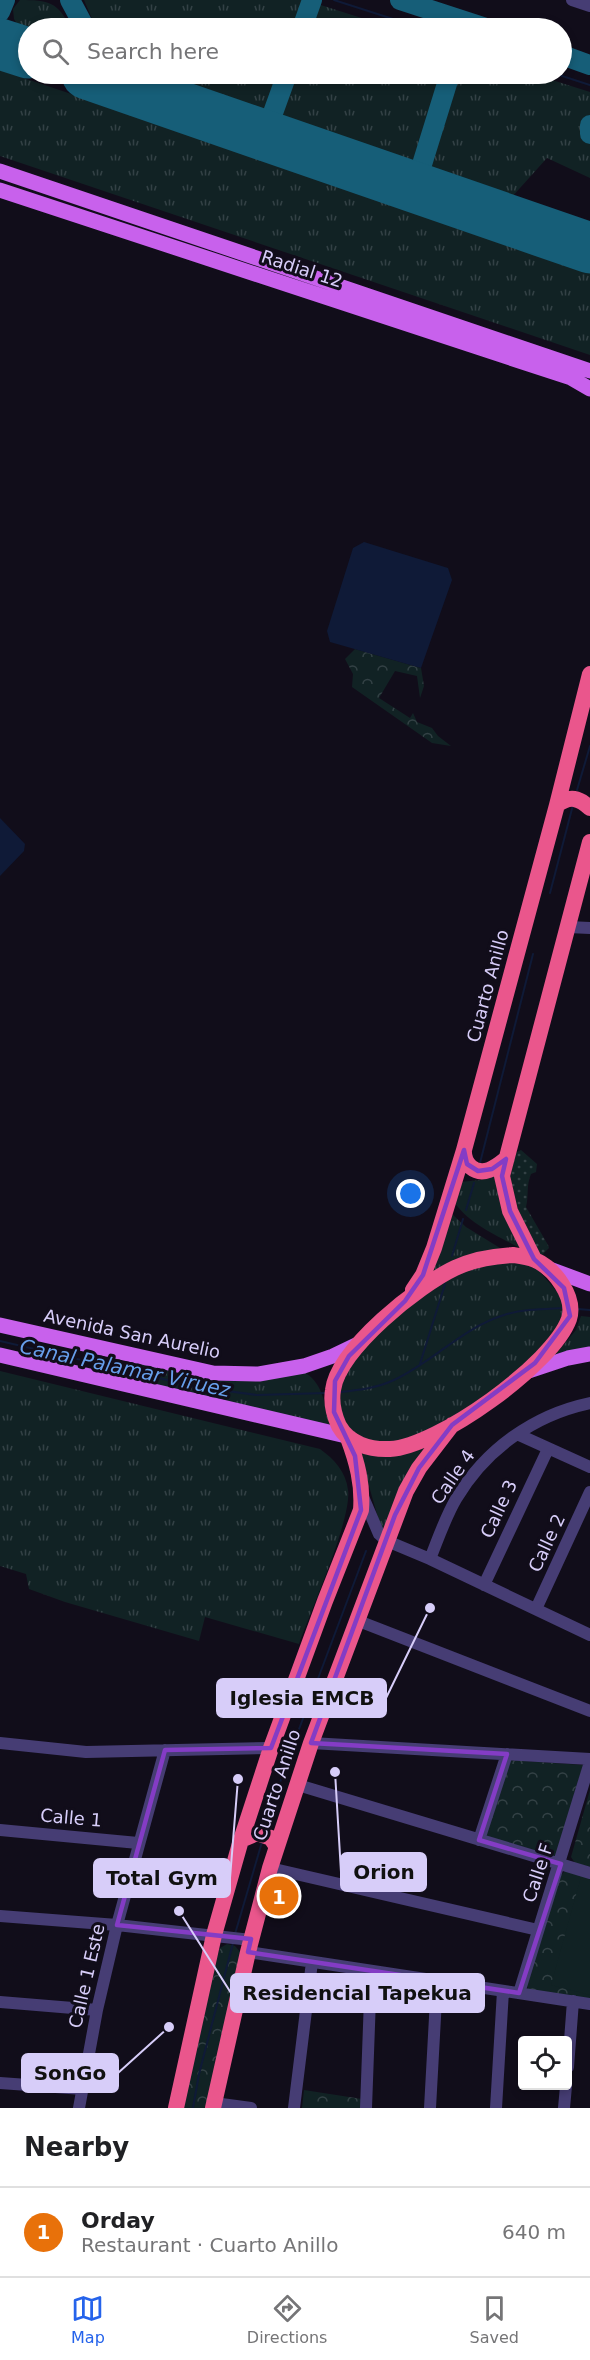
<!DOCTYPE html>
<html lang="en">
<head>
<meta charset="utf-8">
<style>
  body { margin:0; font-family:"DejaVu Sans",sans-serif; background:#f6f6f6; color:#202124 }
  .controls { position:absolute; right:18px; bottom:18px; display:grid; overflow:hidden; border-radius:6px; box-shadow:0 3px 9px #0003 }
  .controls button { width:54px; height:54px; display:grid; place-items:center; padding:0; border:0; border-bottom:2px solid #e0e0e0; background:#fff; color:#202124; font:30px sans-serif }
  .you { position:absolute; left:411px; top:1194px; width:21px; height:21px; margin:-15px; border:4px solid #fff; border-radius:50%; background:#1a73e8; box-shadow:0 0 0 9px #1a73e833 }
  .badge { display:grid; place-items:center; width:39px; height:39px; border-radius:50%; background:#2563eb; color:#fff; font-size:20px; font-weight:700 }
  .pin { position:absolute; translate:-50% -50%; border:3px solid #fff; box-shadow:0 2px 6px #0006 }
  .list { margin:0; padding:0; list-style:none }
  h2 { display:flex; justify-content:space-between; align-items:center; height:78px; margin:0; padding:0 24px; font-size:26px }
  h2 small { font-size:20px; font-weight:400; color:#757577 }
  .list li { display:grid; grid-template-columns:39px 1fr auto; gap:18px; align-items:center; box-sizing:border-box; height:90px; padding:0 24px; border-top:2px solid #e0e0e0 }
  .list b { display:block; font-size:22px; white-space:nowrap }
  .list p { margin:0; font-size:20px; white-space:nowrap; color:#757577 }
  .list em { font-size:20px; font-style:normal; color:#757577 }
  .icon { flex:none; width:33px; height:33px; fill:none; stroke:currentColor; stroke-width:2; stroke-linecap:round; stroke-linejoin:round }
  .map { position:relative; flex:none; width:590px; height:2108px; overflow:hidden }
  .search { position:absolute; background:#fff; box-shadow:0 3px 9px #0003; left:18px; right:18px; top:18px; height:66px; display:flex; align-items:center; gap:15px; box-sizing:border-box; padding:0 21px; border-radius:33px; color:#757577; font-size:22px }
  .sheet { height:168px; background:#fff }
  nav { display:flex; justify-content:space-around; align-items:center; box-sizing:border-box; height:84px; border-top:2px solid #e0e0e0; background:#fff; font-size:16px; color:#757577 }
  nav a { display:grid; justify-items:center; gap:3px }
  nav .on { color:#2563eb }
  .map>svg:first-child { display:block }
  .grass { fill:url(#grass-tufts) }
  .forest { fill:url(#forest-crowns) }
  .garden { fill:url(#garden-dots) }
  .pitch { fill:#112224 }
  .water { fill:#0f1a37 }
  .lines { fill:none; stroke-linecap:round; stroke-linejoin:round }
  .stream { stroke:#0f1a37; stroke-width:2 }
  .taxiway { stroke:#165e78; stroke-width:20 }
  .runway { stroke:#165e78; stroke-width:51 }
  .minor { stroke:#463d74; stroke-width:12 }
  .major { stroke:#c861ec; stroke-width:15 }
  .highway { stroke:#ea568c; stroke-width:16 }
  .marked { fill:none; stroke:#843cc5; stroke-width:4.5; stroke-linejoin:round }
  .labels { text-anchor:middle; stroke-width:6; stroke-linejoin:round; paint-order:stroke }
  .street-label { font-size:18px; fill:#d7cdf9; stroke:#110d1a }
  .water-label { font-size:20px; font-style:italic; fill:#679fec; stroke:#110d1a }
  .leader { fill:none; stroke:#d7cdf9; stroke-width:2 }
  .callout-dot { fill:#d7cdf9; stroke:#110d1a; stroke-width:2 }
  .callout { fill:#d7cdf9; stroke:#d7cdf9; stroke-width:2 }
  .callout-label { font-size:20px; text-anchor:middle; font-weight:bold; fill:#111 }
</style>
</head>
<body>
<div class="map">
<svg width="590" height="2108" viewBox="0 0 590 2108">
  <defs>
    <pattern id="grass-tufts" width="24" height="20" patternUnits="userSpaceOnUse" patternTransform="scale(1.5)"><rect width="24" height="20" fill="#112224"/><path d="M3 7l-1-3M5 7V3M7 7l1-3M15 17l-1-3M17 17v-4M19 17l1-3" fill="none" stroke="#334145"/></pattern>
    <pattern id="forest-crowns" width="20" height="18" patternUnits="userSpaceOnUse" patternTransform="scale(1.5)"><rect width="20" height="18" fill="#112224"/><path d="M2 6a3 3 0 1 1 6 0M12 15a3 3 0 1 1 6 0" fill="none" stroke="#334145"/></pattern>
    <pattern id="garden-dots" width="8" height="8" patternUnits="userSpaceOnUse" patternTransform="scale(1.5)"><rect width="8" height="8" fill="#112224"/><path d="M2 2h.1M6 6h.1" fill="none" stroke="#334145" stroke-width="1.8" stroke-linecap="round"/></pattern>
  </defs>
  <rect width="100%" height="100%" fill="#110d1a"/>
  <!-- grass -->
  <path class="grass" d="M20,0C48,0 59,2 70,28L28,30L19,27L14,19L13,9Z
    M84,0H305L393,28H96Z
    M0,70L590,269V355L0,156Z
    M156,74H533L590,92V178L547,158L511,198Z
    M497,1173L522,1249C498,1236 468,1224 453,1200L460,1182L481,1180Z
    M452,1214L466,1227L500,1248L426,1275Z
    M516,1259L539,1271L565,1301L564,1317L543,1345L501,1387L407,1444L371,1442L355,1433L345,1423L338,1405L341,1378L381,1328L432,1287L476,1265Z
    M581,1316L590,1317V1349L555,1355L576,1330Z
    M130,1360L212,1377L302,1371C323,1381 325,1405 330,1427L123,1379Z
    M0,1371L320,1449C334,1459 346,1472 348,1490C352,1519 310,1612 299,1644L205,1617L199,1641L65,1602L29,1589L26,1574L0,1566Z
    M428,1446L385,1533L379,1521L359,1451C391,1458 398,1458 428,1446Z"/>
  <!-- forest -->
  <path class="forest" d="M355,649L421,668L424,686L420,698L417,676L395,671L379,698L410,718L413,713L417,722L432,728L438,736L451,746L432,743L352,687L353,674L345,659Z
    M509,1760L583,1765L556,1857L486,1836Z
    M590,1790V1867L575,1863L571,1857Z
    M565,1871L590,1877V2001L528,1990L527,1985L561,1875Z
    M227,1944L235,1946L241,1953L208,2108H182L212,1972L220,1948Z
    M304,2090L362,2099L361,2108H302Z"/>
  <!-- garden -->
  <path class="garden" d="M521,1150L537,1164L536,1172L531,1174C526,1186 529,1195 526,1207L548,1245L549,1248L542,1255L538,1253L508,1188L515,1153Z"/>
  <!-- pitch -->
  <path class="pitch" d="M581,1877L590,1880V1995L551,1985Z"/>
  <!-- water -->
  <path class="water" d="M364,542L448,568L452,580L421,668L330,642L327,631L353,548Z
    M0,818L25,844L24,851L0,876Z"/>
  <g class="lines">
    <!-- stream -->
    <path class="stream" d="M334,0L421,28
      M556,74L590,85
      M577,790L590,746
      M550,893L573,805
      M480,1163L533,954
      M466,1210L474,1183
      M452,1256L463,1219
      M578,1309L590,1310
      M0,1341L197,1387L257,1395L326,1393
      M420,1364L445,1284
      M341,1392C359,1390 377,1388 394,1380C433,1362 462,1328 504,1315C523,1309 544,1309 563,1308
      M266,1831L284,1769L366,1551
      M235,1934L262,1842
      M193,2108L199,2074L233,1943"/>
    <!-- taxiway -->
    <path class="taxiway" d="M70,0L85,28
      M400,0L486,28
      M0,12L5,0
      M302,28L312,0
      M562,55L590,65
      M106,74L110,82
      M590,125V134
      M265,135L287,74
      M415,187L450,74"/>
    <!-- runway -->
    <path class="runway" d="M0,44L28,53
      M87,74L590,248"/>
    <!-- minor -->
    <path class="minor" d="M572,0L590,6
      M568,927L590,928
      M517,1434L590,1467
      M363,1497L379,1534L387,1541L430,1559L590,1635
      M430,1559C438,1539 445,1518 456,1499C485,1450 533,1415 590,1403
      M484,1585L548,1449
      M536,1609L590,1492
      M356,1620L590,1711
      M0,1743L86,1752L271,1748
      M311,1743L590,1759
      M298,1785L590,1873
      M0,1830L138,1843
      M479,1840L507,1754
      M270,1868L538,1930
      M0,1916L117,1925L251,1940
      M248,1952L590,2004
      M519,1993L590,1762
      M0,2002L97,2010
      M568,2067L573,2001
      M0,2083L83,2089
      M214,2103L251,2108
      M79,2108L97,2010L117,1925L165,1750
      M294,2108L312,1962
      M366,2108L371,1971
      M430,2108L437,1981
      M496,2108L503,1991
      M564,2108L566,2086"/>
    <!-- major -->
    <path class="major" d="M0,171L590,371
      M0,190L571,378L590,389
      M547,1268L590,1284
      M0,1325L213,1373L259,1374L304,1366L333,1356L358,1344
      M0,1355L346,1436
      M529,1371L568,1358L590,1354"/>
    <!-- highway -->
    <path class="highway" d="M557,805C570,795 579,798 590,808
      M464,1150C463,1164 475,1175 489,1170C495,1168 501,1163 506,1159
      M513,1255C520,1256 528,1257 535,1260C554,1268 576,1297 569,1319C553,1364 437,1447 390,1449C370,1450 349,1444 339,1426C334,1415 331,1402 333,1390C338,1349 419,1285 455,1268C474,1259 493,1256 513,1255Z
      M534,1259L510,1211L502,1176L590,842
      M413,1290L423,1275L434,1248L464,1150L557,805L590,674
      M241,1840L257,1833L271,1838L277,1847
      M176,2108L214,1935L241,1840L271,1748L325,1601L361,1510C363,1484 357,1462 348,1438
      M213,2108L248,1952L270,1868L311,1743L406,1491L419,1468L452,1425"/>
  </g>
  <!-- marked area -->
  <path class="marked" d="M464,1150L467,1164L478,1171L492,1169L506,1159L502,1176L510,1211L534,1259L564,1288L570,1316L535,1363L452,1425L419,1468L395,1515L311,1743L507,1754L479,1840L561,1864L519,1993L248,1952L251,1939L117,1925L165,1750L271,1748L361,1510L355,1456L334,1412L335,1381L349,1356L405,1301L423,1275Z"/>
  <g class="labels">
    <!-- street labels -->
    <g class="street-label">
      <text transform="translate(302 269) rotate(18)" y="6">Radial 12</text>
      <text transform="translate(488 986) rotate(-75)" y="6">Cuarto Anillo</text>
      <text transform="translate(132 1334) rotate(12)" y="6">Avenida San Aurelio</text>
      <text transform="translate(453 1477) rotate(-55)" y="6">Calle 4</text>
      <text transform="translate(499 1509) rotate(-65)" y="6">Calle 3</text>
      <text transform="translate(547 1543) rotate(-65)" y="6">Calle 2</text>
      <text transform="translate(277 1785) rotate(-72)" y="6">Cuarto Anillo</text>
      <text transform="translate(71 1818) rotate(5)" y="6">Calle 1</text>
      <text transform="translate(538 1873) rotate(-72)" y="6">Calle F</text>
      <text transform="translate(87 1976) rotate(-77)" y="6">Calle 1 Este</text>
    </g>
    <!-- water labels -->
    <g class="water-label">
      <text transform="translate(125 1368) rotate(12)" y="7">Canal Palamar Viruez</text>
    </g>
  </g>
  <!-- callouts -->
  <path class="leader" d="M430 1608L386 1698M335 1772L341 1872M238 1779L230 1878M179 1911L231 1993M169 2027L118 2073"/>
  <g class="callout-dot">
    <circle cx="430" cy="1608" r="6"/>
    <circle cx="335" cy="1772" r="6"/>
    <circle cx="238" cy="1779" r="6"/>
    <circle cx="179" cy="1911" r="6"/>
    <circle cx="169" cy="2027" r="6"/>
  </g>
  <g class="callout">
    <rect x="217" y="1679" width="169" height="38" rx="6"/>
    <rect x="341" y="1853" width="85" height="38" rx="6"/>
    <rect x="94" y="1859" width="136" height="38" rx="6"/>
    <rect x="231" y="1974" width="253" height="38" rx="6"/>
    <rect x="22" y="2054" width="96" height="38" rx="6"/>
  </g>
  <g class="callout-label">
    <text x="302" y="1705">Iglesia EMCB</text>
    <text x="384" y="1879">Orion</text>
    <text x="162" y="1885">Total Gym</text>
    <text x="357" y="2000">Residencial Tapekua</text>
    <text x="70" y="2080">SonGo</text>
  </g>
</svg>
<div class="controls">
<button><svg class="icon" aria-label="locate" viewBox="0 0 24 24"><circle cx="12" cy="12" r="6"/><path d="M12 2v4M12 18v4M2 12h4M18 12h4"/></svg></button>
</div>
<div class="you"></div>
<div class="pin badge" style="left:279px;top:1896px;background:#e8710a">1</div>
<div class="search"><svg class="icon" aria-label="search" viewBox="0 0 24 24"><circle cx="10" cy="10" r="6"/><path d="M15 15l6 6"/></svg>Search here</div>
</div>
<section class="sheet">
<h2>Nearby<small></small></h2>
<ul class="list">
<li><span class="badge" style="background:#e8710a">1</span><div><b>Orday</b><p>Restaurant · Cuarto Anillo</p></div><em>640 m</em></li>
</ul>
</section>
<nav>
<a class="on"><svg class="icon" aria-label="map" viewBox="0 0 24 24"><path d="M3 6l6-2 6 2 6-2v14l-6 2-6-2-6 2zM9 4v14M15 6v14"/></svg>Map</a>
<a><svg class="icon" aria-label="directions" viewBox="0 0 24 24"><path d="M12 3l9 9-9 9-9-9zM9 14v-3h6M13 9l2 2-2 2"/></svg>Directions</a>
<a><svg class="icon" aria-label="saved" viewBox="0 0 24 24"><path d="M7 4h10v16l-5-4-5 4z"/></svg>Saved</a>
</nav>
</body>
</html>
